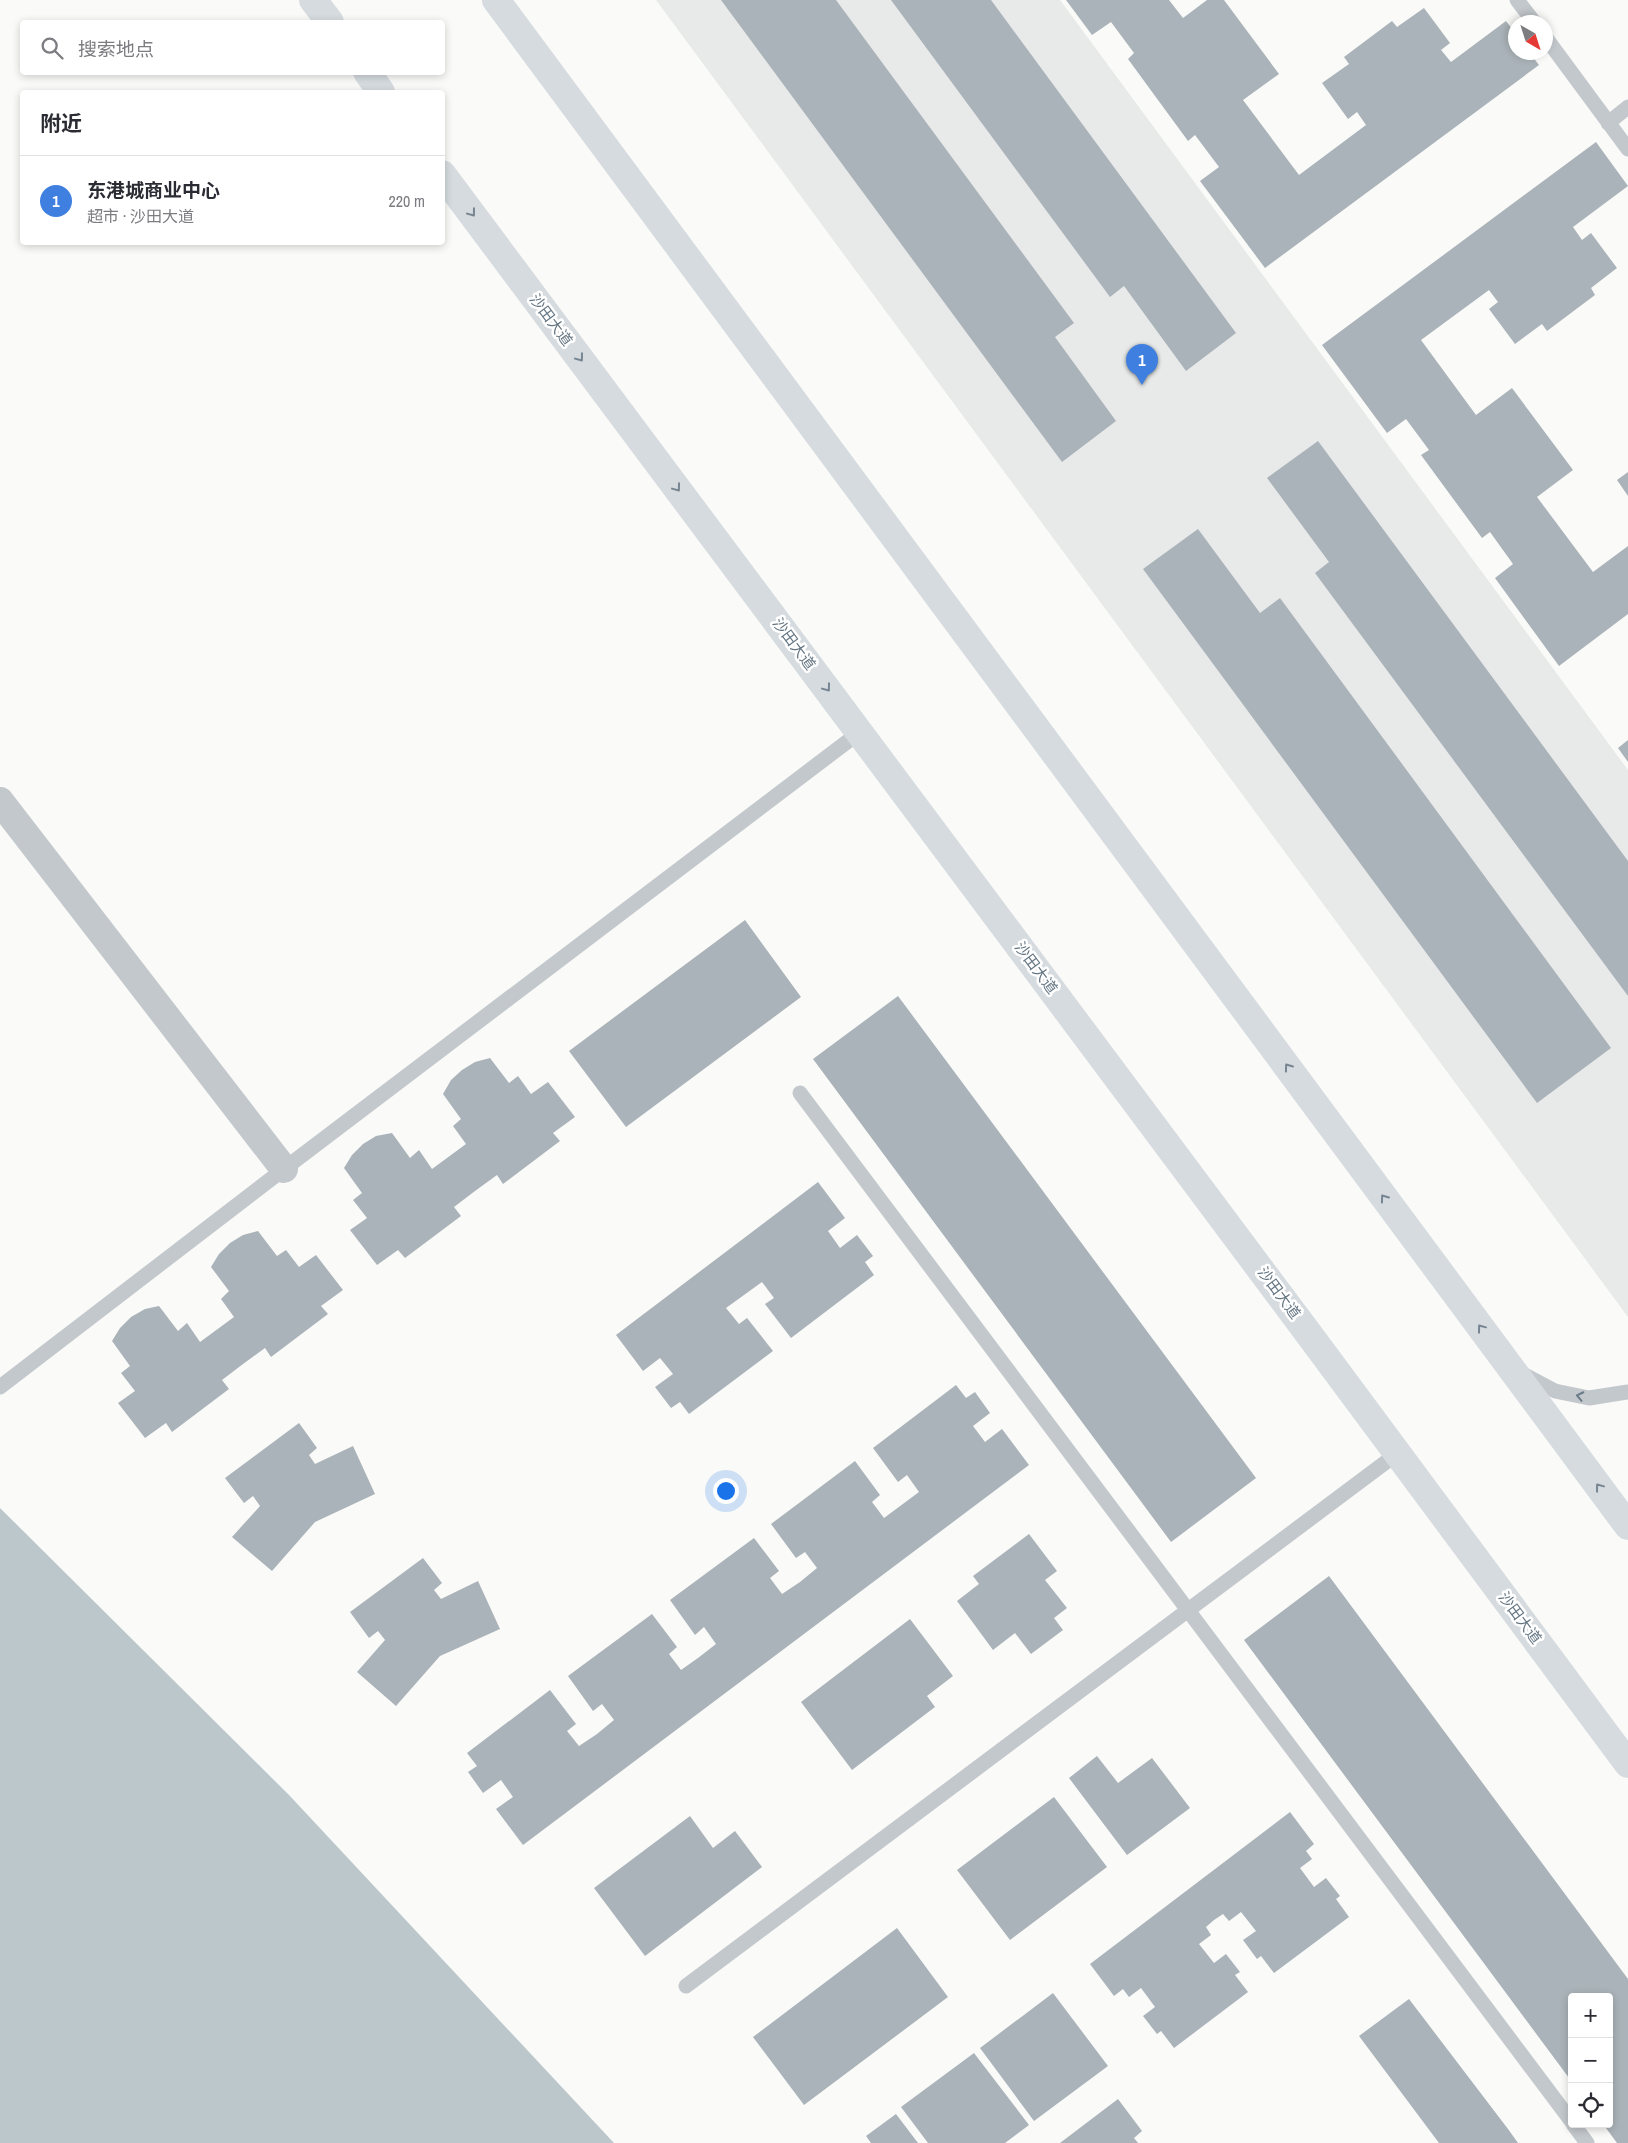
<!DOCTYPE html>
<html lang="zh">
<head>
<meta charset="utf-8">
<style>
  body { margin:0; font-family:"Archivo Narrow","Noto Sans SC",sans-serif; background:#f7f7f7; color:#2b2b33 }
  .controls { position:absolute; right:15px; bottom:15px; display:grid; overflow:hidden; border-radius:5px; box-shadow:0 2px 8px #0003 }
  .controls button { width:45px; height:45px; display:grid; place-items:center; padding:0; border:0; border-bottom:1px solid #e1e1e2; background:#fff; color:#2b2b33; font:25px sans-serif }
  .compass { position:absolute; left:1508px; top:15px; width:45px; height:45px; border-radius:50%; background:#fff; box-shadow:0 2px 8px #0003; rotate:141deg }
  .you { position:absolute; left:725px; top:1490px; width:18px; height:18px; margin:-12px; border:4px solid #fff; border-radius:50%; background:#1a73e8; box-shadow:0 0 0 8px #1a73e833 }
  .badge { display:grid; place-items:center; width:32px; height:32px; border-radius:50%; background:#e4572e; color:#fff; font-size:16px; font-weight:700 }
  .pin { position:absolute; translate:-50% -41px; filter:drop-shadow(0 1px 2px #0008) }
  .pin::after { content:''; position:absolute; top:26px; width:18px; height:15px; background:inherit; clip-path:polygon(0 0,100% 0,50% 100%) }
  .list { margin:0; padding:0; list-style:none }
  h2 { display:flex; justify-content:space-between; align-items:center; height:65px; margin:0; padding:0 20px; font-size:21px }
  h2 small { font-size:16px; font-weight:400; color:#7c7c81 }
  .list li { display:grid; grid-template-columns:32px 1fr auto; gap:15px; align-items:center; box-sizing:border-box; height:90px; padding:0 20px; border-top:1px solid #e1e1e2 }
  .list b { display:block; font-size:19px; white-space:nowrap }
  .list p { margin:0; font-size:16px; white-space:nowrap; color:#7c7c81 }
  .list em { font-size:16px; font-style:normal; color:#7c7c81 }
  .icon { flex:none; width:28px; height:28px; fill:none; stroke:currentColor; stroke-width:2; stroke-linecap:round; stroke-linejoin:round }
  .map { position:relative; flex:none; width:1628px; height:2143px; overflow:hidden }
  .search { position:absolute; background:#fff; box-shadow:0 2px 8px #0003; left:20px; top:20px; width:425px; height:55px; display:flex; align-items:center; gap:12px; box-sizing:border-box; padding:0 18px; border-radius:5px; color:#7c7c81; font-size:19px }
  .panel { position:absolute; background:#fff; box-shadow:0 2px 8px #0003; left:20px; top:90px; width:425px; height:155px; border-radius:5px }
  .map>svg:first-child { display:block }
  .built { fill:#e8e9e9 }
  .water { fill:#bbc7cb }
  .building { fill:#aab3b9 }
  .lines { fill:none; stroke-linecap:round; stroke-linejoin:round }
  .service { stroke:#c3c8cc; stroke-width:15 }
  .minor { stroke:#c3c8cc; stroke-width:28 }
  .primary { stroke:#d6dbdf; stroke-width:28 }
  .oneway { stroke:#768591 }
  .oneway2 { stroke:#6a7a87 }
  .labels { text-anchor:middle; stroke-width:5; stroke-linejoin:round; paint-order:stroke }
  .street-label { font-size:15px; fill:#657683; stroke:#fff }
</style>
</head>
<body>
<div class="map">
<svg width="1628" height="2143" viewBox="0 0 1628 2143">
  <rect width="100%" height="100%" fill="#fafaf8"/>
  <!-- built -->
  <path class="built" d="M656,0H1060L1628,770V1317Z"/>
  <!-- water -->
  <path class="water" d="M0,1508L289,1795L614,2143H0Z"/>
  <!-- building -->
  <path class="building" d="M721,0H836L1074,323L1055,337L1116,421L1062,462Z
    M891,0H991L1236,333L1186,371L1124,286L1110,297Z
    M1066,0H1169L1183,18L1207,0H1224L1279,74L1243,100L1299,175L1366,125L1357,112L1348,119L1322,83L1349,64L1344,57L1392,21L1397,27L1424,8L1450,43L1441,50L1451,62L1506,21L1516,34V52H1529L1539,65L1265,268L1200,181L1219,167L1195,135L1188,141L1128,59L1134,53L1111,22L1092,35Z
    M1596,142L1628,186L1573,227L1582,240L1591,233L1617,268L1591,288L1595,295L1547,331L1542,324L1515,344L1489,309L1498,302L1489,290L1421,340L1476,415L1512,388L1573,470L1537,497L1593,572L1628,546V614L1559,666L1495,578L1513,564L1490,532L1482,538L1421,455L1429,450L1406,419L1387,433L1322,345Z
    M1318,441L1628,861V996L1315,573L1329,562L1267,478Z
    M1628,472V496L1617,480Z
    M1198,529L1260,613L1280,598L1611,1048L1537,1103L1143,569Z
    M1628,740V762L1618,748Z
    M745,920L801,997L626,1127L569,1051Z
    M898,996L1256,1478L1171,1542L813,1059Z
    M490,1058L509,1083L518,1076L531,1094L548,1082L575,1117L553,1133L560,1141L503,1184L497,1175L475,1191L454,1207L461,1216L405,1258L398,1250L377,1265L350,1230L367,1218L353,1200L362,1193L344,1168L352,1155L363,1144L376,1136L392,1133L410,1158L419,1150L432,1169L466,1144L453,1126L461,1119L443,1094L451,1080L462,1070L475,1062Z
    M818,1182L845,1218L828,1231L840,1248L857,1235L873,1256L865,1262L874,1275L791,1338L765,1304L774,1298L762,1282L726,1308L739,1324L747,1318L773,1351L689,1414L680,1402L671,1408L655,1387L673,1374L660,1358L643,1371L616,1335Z
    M258,1231L277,1256L286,1250L299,1267L316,1255L343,1290L321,1306L328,1314L271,1357L265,1348L243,1364L222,1380L229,1389L172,1432L166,1423L145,1438L118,1403L135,1391L121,1373L130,1366L112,1341L120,1328L131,1317L145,1309L159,1306L178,1331L187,1323L200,1342L234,1317L221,1299L229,1291L211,1267L219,1254L230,1243L243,1235Z
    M956,1385L966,1398L975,1392L990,1413L973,1426L985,1442L1002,1429L1029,1465L523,1845L496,1809L513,1797L501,1780L483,1793L468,1772L477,1766L467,1753L550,1690L576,1724L567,1731L579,1746L597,1734L614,1720L602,1704L593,1711L568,1676L652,1614L677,1647L669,1654L681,1670L698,1658L716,1644L704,1627L695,1635L670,1600L754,1538L779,1571L770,1578L782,1594L800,1582L817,1568L805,1552L796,1558L771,1524L855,1461L880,1495L872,1502L884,1518L919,1492L907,1475L898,1482L873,1448Z
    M299,1423L317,1448L309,1455L315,1464L353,1446L375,1494L315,1522L272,1571L232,1537L260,1506L253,1496L244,1503L225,1478Z
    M1029,1534L1057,1571L1045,1580L1067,1608L1054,1618L1063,1630L1031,1654L1015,1633L993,1650L957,1601L979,1584L973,1576Z
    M423,1558L442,1583L434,1590L441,1599L478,1581L500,1629L440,1656L396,1706L357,1672L385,1640L378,1631L369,1638L350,1612Z
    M1329,1576L1628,1979V2143H1617L1603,2124H1609V1997H1572V2082L1244,1640Z
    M910,1619L953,1676L927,1696L935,1707L852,1770L801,1702Z
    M1097,1756L1118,1783L1152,1758L1190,1808L1127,1855L1069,1778Z
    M1054,1797L1107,1867L1010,1940L957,1870Z
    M1290,1812L1314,1844L1306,1851L1312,1859L1300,1868L1314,1887L1326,1878L1340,1896L1336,1899L1349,1917L1274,1973L1261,1956L1257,1959L1243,1940L1256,1931L1241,1912L1229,1921L1223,1914L1214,1920L1206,1927L1211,1935L1199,1944L1214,1963L1226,1954L1240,1972L1235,1975L1248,1992L1174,2048L1161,2031L1157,2034L1143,2016L1155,2007L1141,1988L1129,1997L1123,1989L1114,1996L1090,1964Z
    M690,1816L713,1848L735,1831L762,1867L645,1956L594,1888Z
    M897,1928L948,1997L804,2105L753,2037Z
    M1053,1993L1108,2066L1034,2121L980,2048Z
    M1409,1999L1508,2129L1518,2143H1439L1359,2036Z
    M974,2053L1029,2125L1005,2143H928L901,2107Z
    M1118,2099L1142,2131L1134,2138L1138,2143H1060Z
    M896,2114L918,2143H871L866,2136Z"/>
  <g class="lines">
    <!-- service -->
    <path class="service" d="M1517,0L1534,22
      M1546,38L1628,149
      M1608,123L1628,107
      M800,1093L1572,2122
      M1523,1374L1555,1391L1589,1398L1628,1392
      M0,1387L284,1169L860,732
      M686,1986L1398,1453
      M1573,2124L1587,2143"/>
    <!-- minor -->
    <path class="minor" d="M0,801L284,1169"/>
    <!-- primary -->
    <path class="primary" d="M313,0L330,22
      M496,0L1628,1526
      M367,72L381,92
      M442,174L1311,1337L1628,1764"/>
  </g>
  <!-- one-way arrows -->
  <defs><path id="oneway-chevron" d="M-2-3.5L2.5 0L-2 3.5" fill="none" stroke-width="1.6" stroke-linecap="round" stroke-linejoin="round" transform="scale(1.25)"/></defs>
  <g class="oneway">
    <use href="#oneway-chevron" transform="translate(472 213) rotate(53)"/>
    <use href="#oneway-chevron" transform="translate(580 358) rotate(53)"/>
    <use href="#oneway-chevron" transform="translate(677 488) rotate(53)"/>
    <use href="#oneway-chevron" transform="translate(827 688) rotate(53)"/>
    <use href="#oneway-chevron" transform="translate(1288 1067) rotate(-126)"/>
    <use href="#oneway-chevron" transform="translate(1384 1198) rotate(-126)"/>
    <use href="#oneway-chevron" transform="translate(1481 1328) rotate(-127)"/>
    <use href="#oneway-chevron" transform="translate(1599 1487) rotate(-127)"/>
  </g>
  <use class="oneway2" href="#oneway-chevron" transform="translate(1580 1396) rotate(-168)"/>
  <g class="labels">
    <!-- street labels -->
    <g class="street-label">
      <text transform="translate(551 320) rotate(53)" y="5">沙田大道</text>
      <text transform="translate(794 644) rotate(53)" y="5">沙田大道</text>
      <text transform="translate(1036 968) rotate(53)" y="5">沙田大道</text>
      <text transform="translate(1279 1293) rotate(53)" y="5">沙田大道</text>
      <text transform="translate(1520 1618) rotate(53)" y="5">沙田大道</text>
    </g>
  </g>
</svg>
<div class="controls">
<button>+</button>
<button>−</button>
<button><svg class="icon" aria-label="locate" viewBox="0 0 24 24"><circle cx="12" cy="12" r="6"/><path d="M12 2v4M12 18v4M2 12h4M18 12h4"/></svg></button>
</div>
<svg class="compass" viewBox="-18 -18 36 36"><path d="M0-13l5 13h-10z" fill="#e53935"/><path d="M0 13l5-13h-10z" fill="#7c7c81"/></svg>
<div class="you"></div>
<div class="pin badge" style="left:1142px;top:385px;background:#3f7fe0">1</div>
<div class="search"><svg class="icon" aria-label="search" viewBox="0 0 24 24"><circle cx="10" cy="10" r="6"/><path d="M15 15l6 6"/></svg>搜索地点</div>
<section class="panel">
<h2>附近<small></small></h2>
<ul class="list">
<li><span class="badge" style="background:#3f7fe0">1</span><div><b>东港城商业中心</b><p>超市 · 沙田大道</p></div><em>220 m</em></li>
</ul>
</section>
</div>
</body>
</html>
